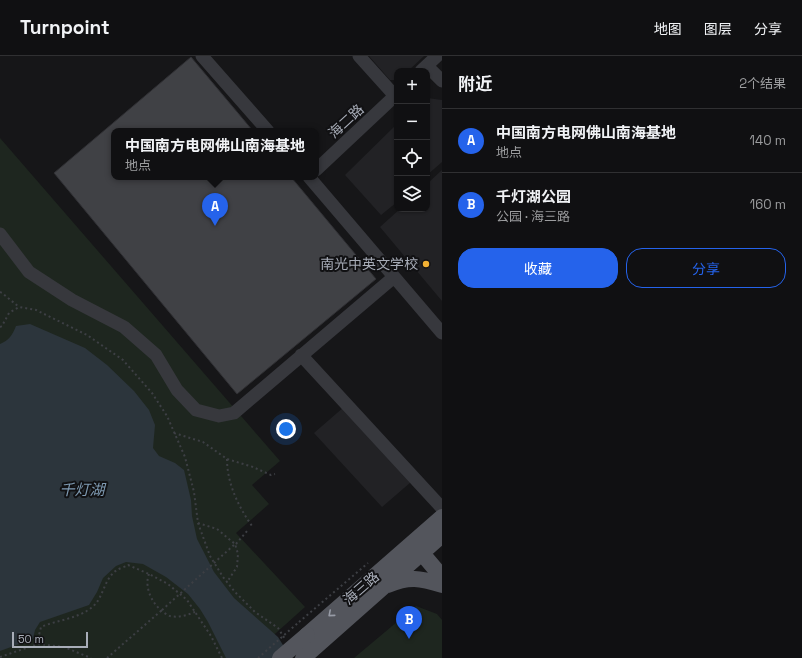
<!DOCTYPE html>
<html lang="zh">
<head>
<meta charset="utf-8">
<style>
  body { margin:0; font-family:"Space Grotesk","Noto Sans SC",sans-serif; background:#1e1e20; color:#f1f3f6 }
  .controls { position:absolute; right:12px; top:12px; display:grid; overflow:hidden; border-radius:8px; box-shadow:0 1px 3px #0004 }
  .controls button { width:36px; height:36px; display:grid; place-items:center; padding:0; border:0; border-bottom:1px solid #303032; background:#101012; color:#f1f3f6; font:20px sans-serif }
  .scale { position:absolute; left:12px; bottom:10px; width:76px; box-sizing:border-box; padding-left:4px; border:2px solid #a8adb8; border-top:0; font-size:11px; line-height:14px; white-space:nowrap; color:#a8adb8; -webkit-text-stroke:3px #111113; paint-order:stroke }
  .you { position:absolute; left:286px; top:373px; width:14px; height:14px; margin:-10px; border:3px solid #fff; border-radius:50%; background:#1a73e8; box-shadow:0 0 0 6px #1a73e833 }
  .badge { display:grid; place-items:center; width:26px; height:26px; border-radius:50%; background:#2563eb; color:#fff; font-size:13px; font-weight:700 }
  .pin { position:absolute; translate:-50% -33px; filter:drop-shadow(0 1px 2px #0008) }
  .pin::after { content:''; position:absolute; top:21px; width:14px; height:12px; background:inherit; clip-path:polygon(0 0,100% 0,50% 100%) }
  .popup { position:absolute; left:111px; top:72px; width:208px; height:52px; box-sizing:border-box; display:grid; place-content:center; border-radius:8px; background:#101012; filter:drop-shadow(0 1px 3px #0005); font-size:13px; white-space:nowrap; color:#9c9d9f }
  .popup b { font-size:15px; color:#f1f3f6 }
  .popup::after { content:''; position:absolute; left:50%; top:100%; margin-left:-8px; border:8px solid transparent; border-top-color:#101012 }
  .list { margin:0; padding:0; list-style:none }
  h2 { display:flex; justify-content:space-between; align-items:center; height:52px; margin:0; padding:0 16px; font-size:17px }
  h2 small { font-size:13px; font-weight:400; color:#9c9d9f }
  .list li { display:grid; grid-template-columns:26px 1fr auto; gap:12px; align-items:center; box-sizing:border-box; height:64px; padding:0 16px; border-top:1px solid #303032 }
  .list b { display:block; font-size:15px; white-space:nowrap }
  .list p { margin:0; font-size:13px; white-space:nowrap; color:#9c9d9f }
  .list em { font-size:13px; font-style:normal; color:#9c9d9f }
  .actions { display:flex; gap:8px; padding:12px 16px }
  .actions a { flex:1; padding:9px 0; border:1px solid #2563eb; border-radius:16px; text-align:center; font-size:14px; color:#2563eb }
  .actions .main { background:#2563eb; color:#fff }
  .icon { flex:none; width:22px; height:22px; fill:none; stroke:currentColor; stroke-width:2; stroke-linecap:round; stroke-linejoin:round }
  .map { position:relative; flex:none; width:442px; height:602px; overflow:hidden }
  header { display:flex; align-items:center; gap:24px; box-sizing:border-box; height:56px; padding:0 20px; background:#101012; border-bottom:1px solid #303032 }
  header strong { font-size:19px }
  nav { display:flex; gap:22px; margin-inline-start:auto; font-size:14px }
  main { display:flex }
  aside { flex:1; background:#101012 }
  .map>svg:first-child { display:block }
  .built { fill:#222225 }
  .green { fill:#1e261f }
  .water { fill:#2c353c }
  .building { fill:#404145; stroke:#303034 }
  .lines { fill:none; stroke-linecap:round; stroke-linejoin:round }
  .path { stroke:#3d3f44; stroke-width:2; stroke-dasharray:2 3; stroke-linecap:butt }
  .minor { stroke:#37383d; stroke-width:13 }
  .major { stroke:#53555c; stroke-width:16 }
  .path-bridge { stroke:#3d3f44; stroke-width:2; stroke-dasharray:2 3; stroke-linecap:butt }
  .major-bridge { stroke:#53555c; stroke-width:16 }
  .oneway { stroke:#979ba6 }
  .poi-dot { fill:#f2b134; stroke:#111113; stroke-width:1.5 }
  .labels { text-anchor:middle; stroke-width:4; stroke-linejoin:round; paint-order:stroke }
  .street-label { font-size:14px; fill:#a8adb8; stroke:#111113 }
  .poi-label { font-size:14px; fill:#a8adb8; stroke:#111113; text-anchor:end }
  .water-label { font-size:15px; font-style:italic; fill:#7f9bb3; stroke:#111113 }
</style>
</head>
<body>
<header>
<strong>Turnpoint</strong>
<nav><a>地图</a><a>图层</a><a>分享</a></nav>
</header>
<main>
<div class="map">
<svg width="442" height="602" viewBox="0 0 442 602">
  <rect width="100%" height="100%" fill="#161618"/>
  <!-- built -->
  <path class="built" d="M369,0H424L408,15H397V24H390Z
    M427,42L442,44V106L427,119Z
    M397,68V146L381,159L345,119Z
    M442,114V245L380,171L400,153H427V128Z
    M344,351L411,426L382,451L314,377Z"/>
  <!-- green -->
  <path class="green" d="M0,82L280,405L252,429L269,448L236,477L305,551L248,602H0Z
    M416,550L437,558L442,564V602H354Z"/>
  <!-- water -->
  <path class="water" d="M30,268L85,292L107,309L134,335L149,354L155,369L153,392L159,400L175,407L184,414L191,444L192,460L197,483L214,516L234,542L278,581L291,602H226L208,566L200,553L188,538L166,521L143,508L126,506L116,510L103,522L97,536L89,549L40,566L35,574L33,583L0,595V288C9,284 12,280 16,270Z"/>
  <!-- building -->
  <path class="building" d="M191,1L253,75H114V121H291L376,223L237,338L54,117Z"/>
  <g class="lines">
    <!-- path -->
    <path class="path" d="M0,236L2,237L19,251
      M0,271L2,270L9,257L19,251L36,254L87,279L123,304L152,337L167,360L185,401L194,436L198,467L210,500L223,521L235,536L255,556L278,572L285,583
      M174,377L203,386L227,403L253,411L271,419L275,418
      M227,403C227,427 238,450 252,470
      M198,467L217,473L235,488L238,498L237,511L227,526
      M236,488L247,475
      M149,518C143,533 155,554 170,560C178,562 188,559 195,556
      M299,566L368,507
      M38,588L64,591L91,602
      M0,601L38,588V583L41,571C57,564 77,563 91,552C104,543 103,523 117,514C120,512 125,511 128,509L149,518L168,528L187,544L211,580L222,602
      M107,602L162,554"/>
    <!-- minor -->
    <path class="minor" d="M202,0L268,75
      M359,0L395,40
      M427,10L442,25
      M421,15L437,0
      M316,114L397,38
      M309,121L442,277
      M0,178L29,216L72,244L124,271L156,299L177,334L196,354L219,360L234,357L394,221
      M301,299L442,452"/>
    <!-- major -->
    <path class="major" d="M415,489L442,521
      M388,529C409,520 420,522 442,529
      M307,579L442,461
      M303,602L442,479"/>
    <!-- path-bridge -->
    <path class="path-bridge" d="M162,554L235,488
      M258,602L299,566"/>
    <!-- major-bridge -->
    <path class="major-bridge" d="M280,602L307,579"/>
  </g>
  <!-- one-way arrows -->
  <defs><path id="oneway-chevron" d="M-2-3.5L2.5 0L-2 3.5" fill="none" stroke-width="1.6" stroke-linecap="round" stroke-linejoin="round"/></defs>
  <use class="oneway" href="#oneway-chevron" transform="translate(331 558) rotate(139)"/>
  <!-- markers -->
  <circle class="poi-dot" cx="426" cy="208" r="4"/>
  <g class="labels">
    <!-- street labels -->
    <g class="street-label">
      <text transform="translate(346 65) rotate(-43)" y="5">海二路</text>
      <text transform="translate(361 532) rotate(-41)" y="5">海三路</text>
    </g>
    <!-- poi labels -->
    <g class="poi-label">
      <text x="418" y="213">南光中英文学校</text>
    </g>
    <!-- water labels -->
    <g class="water-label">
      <text x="82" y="439">千灯湖</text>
    </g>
  </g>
</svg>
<div class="controls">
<button>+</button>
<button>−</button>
<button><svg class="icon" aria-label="locate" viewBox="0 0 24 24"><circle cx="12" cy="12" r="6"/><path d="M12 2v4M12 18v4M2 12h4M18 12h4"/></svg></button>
<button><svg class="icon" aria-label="layers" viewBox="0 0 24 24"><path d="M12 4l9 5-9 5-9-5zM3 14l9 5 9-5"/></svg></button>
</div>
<div class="scale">50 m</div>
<div class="you"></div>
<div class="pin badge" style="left:215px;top:170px">A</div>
<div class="popup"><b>中国南方电网佛山南海基地</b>地点</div>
<div class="pin badge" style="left:409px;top:583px">B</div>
</div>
<aside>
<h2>附近<small>2个结果</small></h2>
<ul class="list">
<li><span class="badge">A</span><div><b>中国南方电网佛山南海基地</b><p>地点</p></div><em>140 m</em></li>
<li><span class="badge">B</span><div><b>千灯湖公园</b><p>公园 · 海三路</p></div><em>160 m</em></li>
</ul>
<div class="actions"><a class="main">收藏</a><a>分享</a></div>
</aside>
</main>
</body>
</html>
